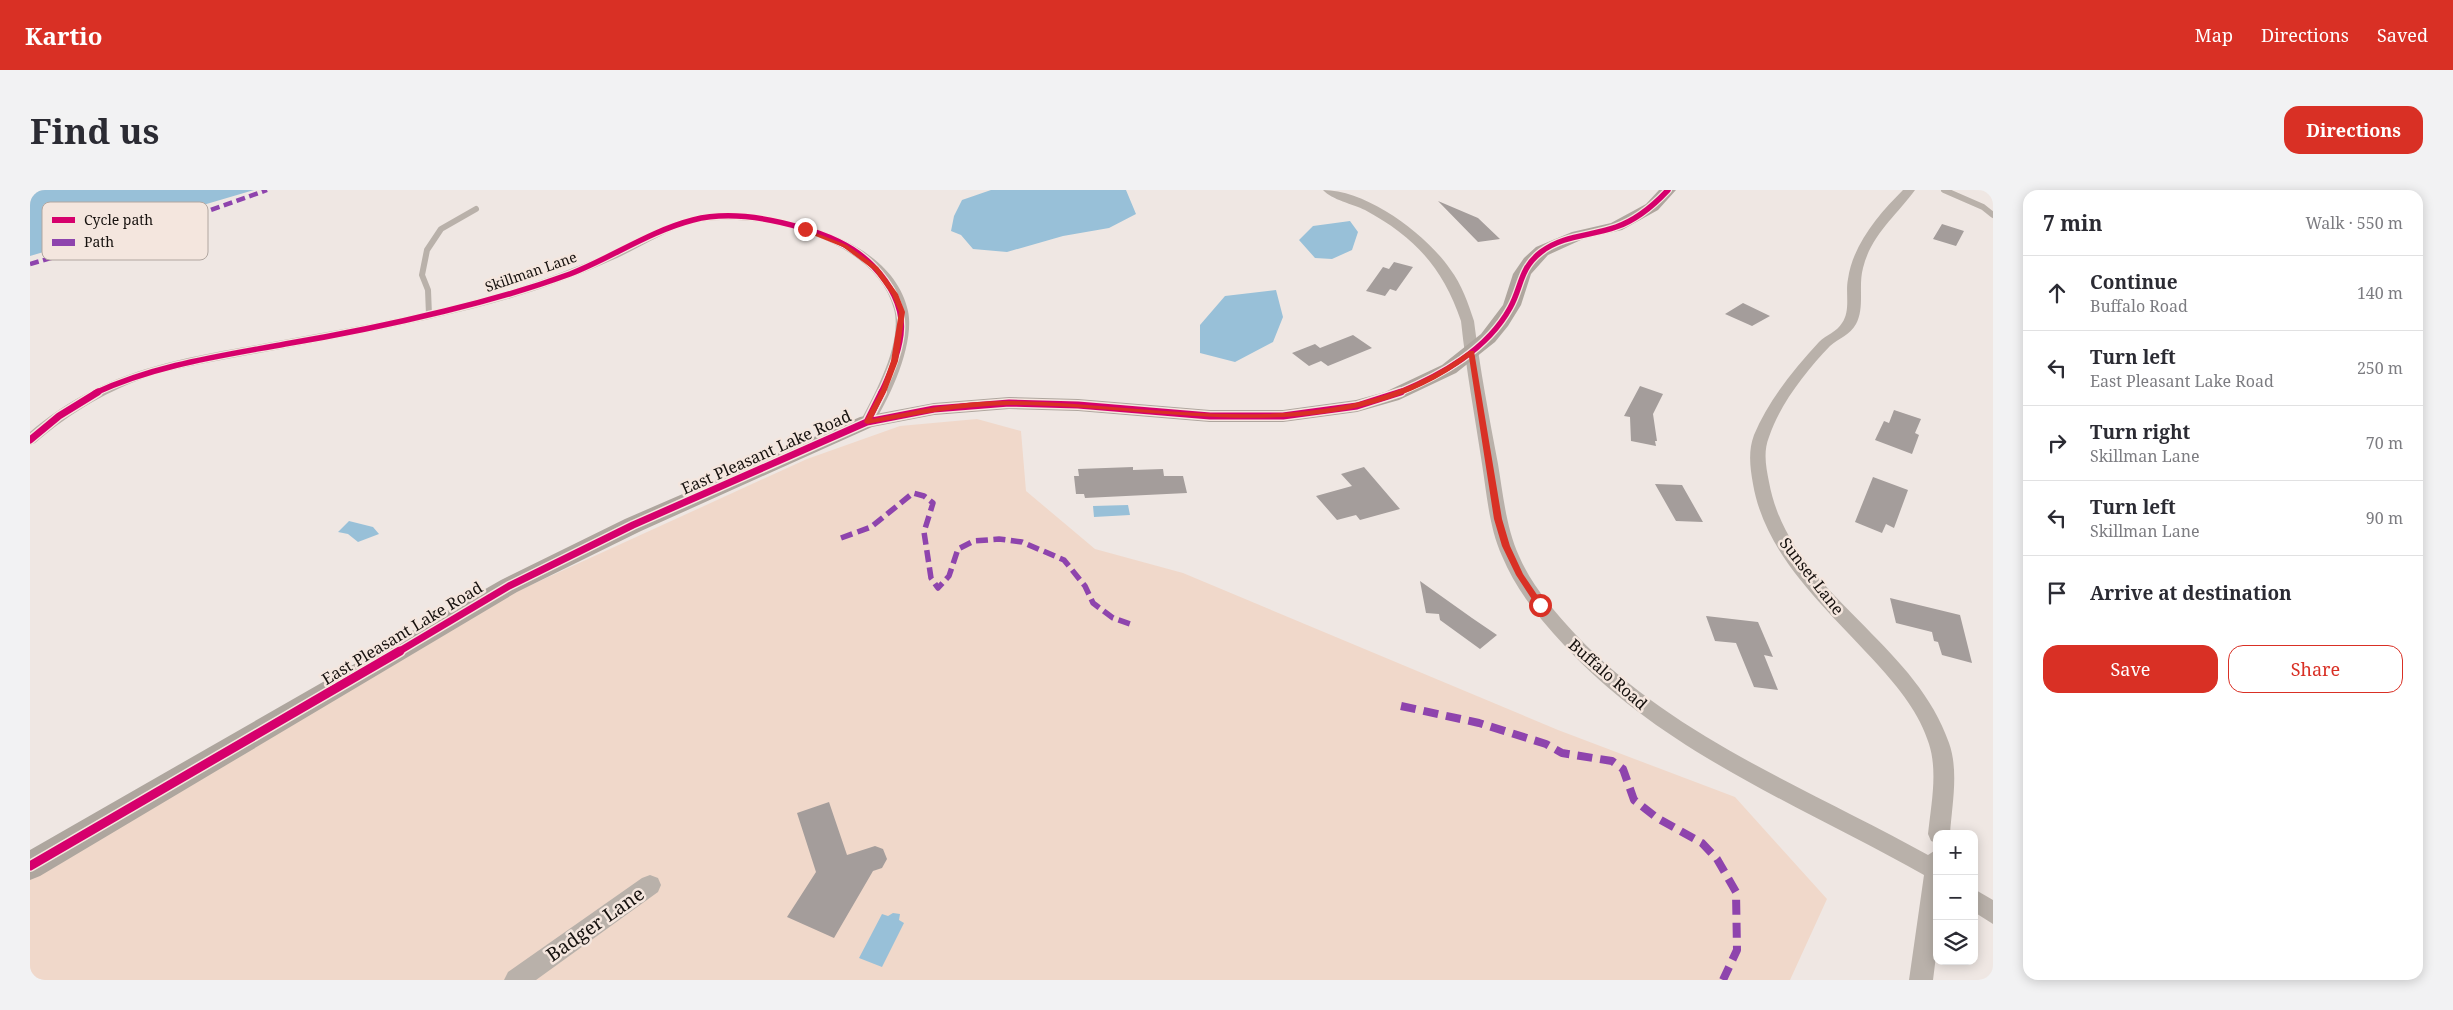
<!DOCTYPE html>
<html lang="en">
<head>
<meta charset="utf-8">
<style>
  body { margin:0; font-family:"Noto Serif",serif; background:#f2f2f3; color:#2b2b33 }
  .controls { position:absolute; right:15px; bottom:15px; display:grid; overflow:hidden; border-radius:10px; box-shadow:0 2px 12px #0003 }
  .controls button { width:45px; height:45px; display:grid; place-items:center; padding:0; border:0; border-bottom:1px solid #e1e1e2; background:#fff; color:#2b2b33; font:25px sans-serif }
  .stop { position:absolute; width:15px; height:15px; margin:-11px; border:4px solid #d93025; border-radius:50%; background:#fff }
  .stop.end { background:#d93025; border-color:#fff; box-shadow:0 1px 5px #0008 }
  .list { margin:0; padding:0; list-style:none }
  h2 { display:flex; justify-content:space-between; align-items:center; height:65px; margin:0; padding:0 20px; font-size:21px }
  h2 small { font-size:16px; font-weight:400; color:#7c7c81 }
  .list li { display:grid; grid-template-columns:32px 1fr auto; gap:15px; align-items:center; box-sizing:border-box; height:75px; padding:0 20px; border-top:1px solid #e1e1e2 }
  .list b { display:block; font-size:19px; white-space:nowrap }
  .list p { margin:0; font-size:16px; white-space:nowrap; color:#7c7c81 }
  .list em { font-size:16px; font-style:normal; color:#7c7c81 }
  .actions { display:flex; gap:10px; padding:15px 20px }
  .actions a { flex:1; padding:11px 0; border:1px solid #d93025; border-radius:15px; text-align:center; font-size:18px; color:#d93025 }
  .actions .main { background:#d93025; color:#fff }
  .icon { flex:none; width:28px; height:28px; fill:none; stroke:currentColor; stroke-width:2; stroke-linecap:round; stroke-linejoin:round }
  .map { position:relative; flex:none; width:1963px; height:790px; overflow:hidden; border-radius:15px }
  header { display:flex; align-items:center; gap:30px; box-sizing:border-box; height:70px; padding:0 25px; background:#d93025; color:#fff }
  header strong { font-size:24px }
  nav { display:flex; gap:28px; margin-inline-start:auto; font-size:18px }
  .intro { display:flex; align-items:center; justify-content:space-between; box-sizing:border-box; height:120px; padding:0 30px }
  h1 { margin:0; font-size:35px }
  .button { padding:12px 22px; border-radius:15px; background:#d93025; color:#fff; font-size:18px; font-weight:700 }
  main { display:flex; gap:30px; padding:0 30px }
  aside { flex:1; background:#fff; border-radius:15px; box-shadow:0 2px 12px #0003 }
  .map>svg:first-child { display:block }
  .green { fill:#f0d8ca }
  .water { fill:#98c0d8 }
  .building { fill:#a49d9b }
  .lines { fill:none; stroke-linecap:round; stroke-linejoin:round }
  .path { stroke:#afa9a4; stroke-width:2.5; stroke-dasharray:2 2; stroke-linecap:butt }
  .lane { stroke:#b9b1aa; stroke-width:6 }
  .street { fill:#b9b1aa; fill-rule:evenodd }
  .secondary { fill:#aea69e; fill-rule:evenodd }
  .quiet-far2 { stroke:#8e44ad; stroke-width:4.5; stroke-dasharray:9 4.5; stroke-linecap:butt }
  .quiet-far1 { stroke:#8e44ad; stroke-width:5.5; stroke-dasharray:12 5.5; stroke-linecap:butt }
  .quiet { stroke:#8e44ad; stroke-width:8; stroke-dasharray:15 8; stroke-linecap:butt }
  .cycleway-far2-casing { stroke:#f4e6de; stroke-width:8 }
  .cycleway-far1-casing { stroke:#f4e6de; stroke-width:10 }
  .cycleway-casing { stroke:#f4e6de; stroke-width:12 }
  .cycleway-far2 { stroke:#d6006c; stroke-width:5.5 }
  .cycleway-far1 { stroke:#d6006c; stroke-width:7 }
  .cycleway { stroke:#d6006c; stroke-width:9 }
  .route { fill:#d93025 }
  .labels { text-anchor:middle; stroke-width:5; stroke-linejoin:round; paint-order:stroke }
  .far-street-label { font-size:14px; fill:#16110e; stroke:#f4e6de }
  .street-label { font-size:16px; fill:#16110e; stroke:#f4e6de }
  .near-street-label { font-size:19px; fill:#16110e; stroke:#f4e6de }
  .key { fill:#f4e6de; stroke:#b1a6a0; stroke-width:1 }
  .key-label { font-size:14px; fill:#16110e }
</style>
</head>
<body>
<header>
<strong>Kartio</strong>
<nav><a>Map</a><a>Directions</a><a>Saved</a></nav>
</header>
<div class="intro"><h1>Find us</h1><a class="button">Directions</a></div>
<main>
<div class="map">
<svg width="1963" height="790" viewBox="0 0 1963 790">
  <rect width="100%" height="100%" fill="#efe7e3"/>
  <!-- green -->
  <path class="green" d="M947,229L991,241L996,301L1065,359L1153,383L1528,540L1705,607L1797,709L1760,790H0V687L479,405L777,269L870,236Z"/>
  <!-- water -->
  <path class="water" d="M0,0H224L0,66Z
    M961,0H1096L1106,24L1079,38L1033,46L977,62L943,59L931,45L921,41L924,26L932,10Z
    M1320,31L1328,42L1322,60L1302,69L1285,68L1269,50L1283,36Z
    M1246,100L1253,127L1243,152L1205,172L1170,163V135L1195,106Z
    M1098,315L1100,325L1064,327L1063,316Z
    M319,331L343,337L349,344L328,352L318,344L308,342Z
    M863,723L870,724L869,730L874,733L852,777L829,768L852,724L858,726Z"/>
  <!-- building -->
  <path class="building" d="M1408,11L1448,28L1470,49L1448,52Z
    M1912,34L1934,41L1926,56L1903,49Z
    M1364,72L1383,77L1366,101L1360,99L1355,106L1336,101L1353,77L1359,79Z
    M1713,113L1740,126L1722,136L1695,124Z
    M1323,145L1342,158L1298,176L1291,171L1279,176L1262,163L1285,154L1290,158Z
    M1610,196L1633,204L1623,224L1627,251H1625L1626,256L1601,251L1600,227L1594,226Z
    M1864,220L1891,229L1885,243L1889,245L1882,264L1845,250L1854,231L1859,233Z
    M1103,277V280L1133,279L1134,286H1153L1157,303L1055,308L1054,304H1046L1044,286H1049L1048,279Z
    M1334,277L1370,319L1330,330L1326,325L1307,330L1286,306L1322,296L1311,284Z
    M1843,287L1878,300L1864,338L1856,334L1852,343L1825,332Z
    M1625,294L1652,295L1673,332L1646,331Z
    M1390,391L1442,428L1467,445L1450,459L1410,430L1409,424L1396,423Z
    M1860,408L1930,425L1942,473L1912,465L1908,452L1904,451L1902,442L1866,433Z
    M1676,426L1728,432L1743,467L1734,465L1748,500L1724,497L1706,453L1685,451Z
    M799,612L817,665L845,656L853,659L857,669L852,678L843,681L804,748L757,727L786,682L767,623Z"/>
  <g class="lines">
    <!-- path -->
    <path class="path" d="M72,39L78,49"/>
    <!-- lane -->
    <path class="lane" d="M1914,0L1953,17L1963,25
      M399,125L398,100L392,85L397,60L411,39L446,19"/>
    <!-- street -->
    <path class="street" d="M1293,0C1337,0 1396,44 1420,79C1432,95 1438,113 1444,131C1450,179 1459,226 1468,274C1473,304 1476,337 1489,366C1502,396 1524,421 1546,445C1643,547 1777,598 1898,665L1907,659V758L1903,790H1879L1894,685C1770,615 1632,562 1534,455C1509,428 1486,400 1472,366C1459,337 1457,305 1452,274C1445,227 1436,179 1431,131C1413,78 1385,47 1335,20C1323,14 1302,10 1293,0Z
      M1873,0H1885C1866,26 1841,45 1833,78C1828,96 1835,117 1826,134C1820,145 1809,148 1800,156C1776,181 1750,214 1739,247C1733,262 1736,277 1739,292C1759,402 1884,450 1919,553C1929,581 1922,615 1920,644H1907V653L1901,651L1898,644C1901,615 1908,582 1899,554C1890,524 1868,497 1848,475C1800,421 1736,369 1723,294C1720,277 1718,261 1724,245C1738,211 1764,179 1789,152C1796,145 1807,142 1812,133C1821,120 1815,103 1818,89C1823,54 1849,24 1873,0Z
      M692,22C755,25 862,48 878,121C885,153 860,209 842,235H832L830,232C845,203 873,153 864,119C845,48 732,21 669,32C638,38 609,59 580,71C536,91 489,107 441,119C381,134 321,146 261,157C215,166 170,173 125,184C77,201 44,220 5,253L0,255V242C81,174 159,168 259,149C332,136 406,122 477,101C512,90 546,78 579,63C620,44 646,28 692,22Z
      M620,685L628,688L631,695L628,702L506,790H474L478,782L612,688Z
      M1944,699L1963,710V734L1944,722Z"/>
    <!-- secondary -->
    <path class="secondary" d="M1629,0H1646L1628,20L1592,40L1553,49L1518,65L1501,84L1491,115L1478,136L1465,152L1426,183L1369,210L1327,222L1253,232H1180L1048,221L979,219L904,225L842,237L611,341L487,402L10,686L0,690V660L471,390L595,329L830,227L904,213L979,207L1048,209L1180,220H1253L1326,210L1355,202L1412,175L1451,144L1473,115L1483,84L1494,68L1506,57L1542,42L1581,33L1616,14Z"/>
    <!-- quiet-far2 -->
    <path class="quiet-far2" d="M0,74L147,32L237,0"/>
    <!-- quiet-far1 -->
    <path class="quiet-far1" d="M811,348L841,337L883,303L894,306L903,313L894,342L901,388L908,398L919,386L928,359L944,351L969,349L992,352L1034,370L1055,396L1063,413L1083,428L1100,434"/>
    <!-- quiet -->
    <path class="quiet" d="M1371,516L1449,533L1516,554L1532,563L1582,571L1593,579L1604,610L1627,628L1672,653L1687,669L1706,702L1707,760L1693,790"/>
    <defs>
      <path id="cycleway-far2" d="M65,203C125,175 190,166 255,154C309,145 362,134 415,121C457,111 499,99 540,84C581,68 620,41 663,30C698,21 738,28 772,38C797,45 825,57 843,76C885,120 874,153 851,203
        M1368,203C1411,185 1457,160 1480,118C1492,97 1489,79 1511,62C1533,45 1561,46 1586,37C1606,30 1624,15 1638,0"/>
      <path id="cycleway-far1" d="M837,232L852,202
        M0,250L29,226L68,202
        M368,462L479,396L603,335L837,232L904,219L979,213L1048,215L1180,226H1253L1327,216L1371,202"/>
      <path id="cycleway" d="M0,676L370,461"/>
    </defs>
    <!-- cycleway-far2 casing -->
    <use href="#cycleway-far2" class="cycleway-far2-casing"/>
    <!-- cycleway-far1 casing -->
    <use href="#cycleway-far1" class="cycleway-far1-casing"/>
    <!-- cycleway casing -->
    <use href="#cycleway" class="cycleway-casing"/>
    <!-- cycleway-far2 -->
    <use href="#cycleway-far2" class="cycleway-far2"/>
    <!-- cycleway-far1 -->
    <use href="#cycleway-far1" class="cycleway-far1"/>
    <!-- cycleway -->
    <use href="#cycleway" class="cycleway"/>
  </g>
  <!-- route -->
  <path class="route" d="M773,38L817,55L848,77L868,104L875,122L868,171L857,200L842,229C888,220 934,210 981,211C1132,214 1309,260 1439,161H1444L1472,329L1480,356L1493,384L1514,415L1510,418L1507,417L1486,385L1472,356L1464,329L1439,167C1310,266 1128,214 979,215C931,216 884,225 837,234L834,232L851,200L861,171L869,122L862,105L844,80L813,57L773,41Z"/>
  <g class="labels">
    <!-- far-street labels -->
    <g class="far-street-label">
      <text transform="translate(501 82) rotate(-19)" y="5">Skillman Lane</text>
    </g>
    <!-- street labels -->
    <g class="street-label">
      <text transform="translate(736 262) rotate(-24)" y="6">East Pleasant Lake Road</text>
      <text transform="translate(1782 386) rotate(52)" y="6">Sunset Lane</text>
      <text transform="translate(372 443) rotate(-31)" y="6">East Pleasant Lake Road</text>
      <text transform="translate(1578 484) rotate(41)" y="6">Buffalo Road</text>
    </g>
    <!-- near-street labels -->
    <g class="near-street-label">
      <text transform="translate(565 734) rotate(-35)" y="7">Badger Lane</text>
    </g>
  </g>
  <!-- legend -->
  <rect x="12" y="12" width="166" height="58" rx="8" class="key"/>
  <rect x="22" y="27" width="23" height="6" fill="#d6006c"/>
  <rect x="22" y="49" width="23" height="7" fill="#8e44ad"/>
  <g class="key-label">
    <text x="54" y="35">Cycle path</text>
    <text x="54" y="57">Path</text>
  </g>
</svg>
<div class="controls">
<button>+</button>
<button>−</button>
<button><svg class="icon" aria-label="layers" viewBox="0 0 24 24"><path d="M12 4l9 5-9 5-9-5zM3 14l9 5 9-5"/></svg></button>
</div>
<div class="stop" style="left:1510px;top:415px"></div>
<div class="stop end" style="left:775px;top:39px"></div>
</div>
<aside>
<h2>7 min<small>Walk · 550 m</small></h2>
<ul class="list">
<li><svg class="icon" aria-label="ahead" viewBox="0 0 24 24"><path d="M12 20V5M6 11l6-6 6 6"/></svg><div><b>Continue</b><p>Buffalo Road</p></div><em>140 m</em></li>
<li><svg class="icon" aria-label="left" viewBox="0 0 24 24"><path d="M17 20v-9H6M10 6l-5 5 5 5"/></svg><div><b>Turn left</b><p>East Pleasant Lake Road</p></div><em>250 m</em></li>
<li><svg class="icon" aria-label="right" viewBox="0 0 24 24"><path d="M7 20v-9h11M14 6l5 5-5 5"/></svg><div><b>Turn right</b><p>Skillman Lane</p></div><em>70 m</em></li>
<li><svg class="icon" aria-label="left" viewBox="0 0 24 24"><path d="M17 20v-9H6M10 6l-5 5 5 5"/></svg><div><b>Turn left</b><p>Skillman Lane</p></div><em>90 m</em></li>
<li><svg class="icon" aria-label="arrive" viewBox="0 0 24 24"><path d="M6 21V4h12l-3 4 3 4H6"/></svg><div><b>Arrive at destination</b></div></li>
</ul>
<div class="actions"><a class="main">Save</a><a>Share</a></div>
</aside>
</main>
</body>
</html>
